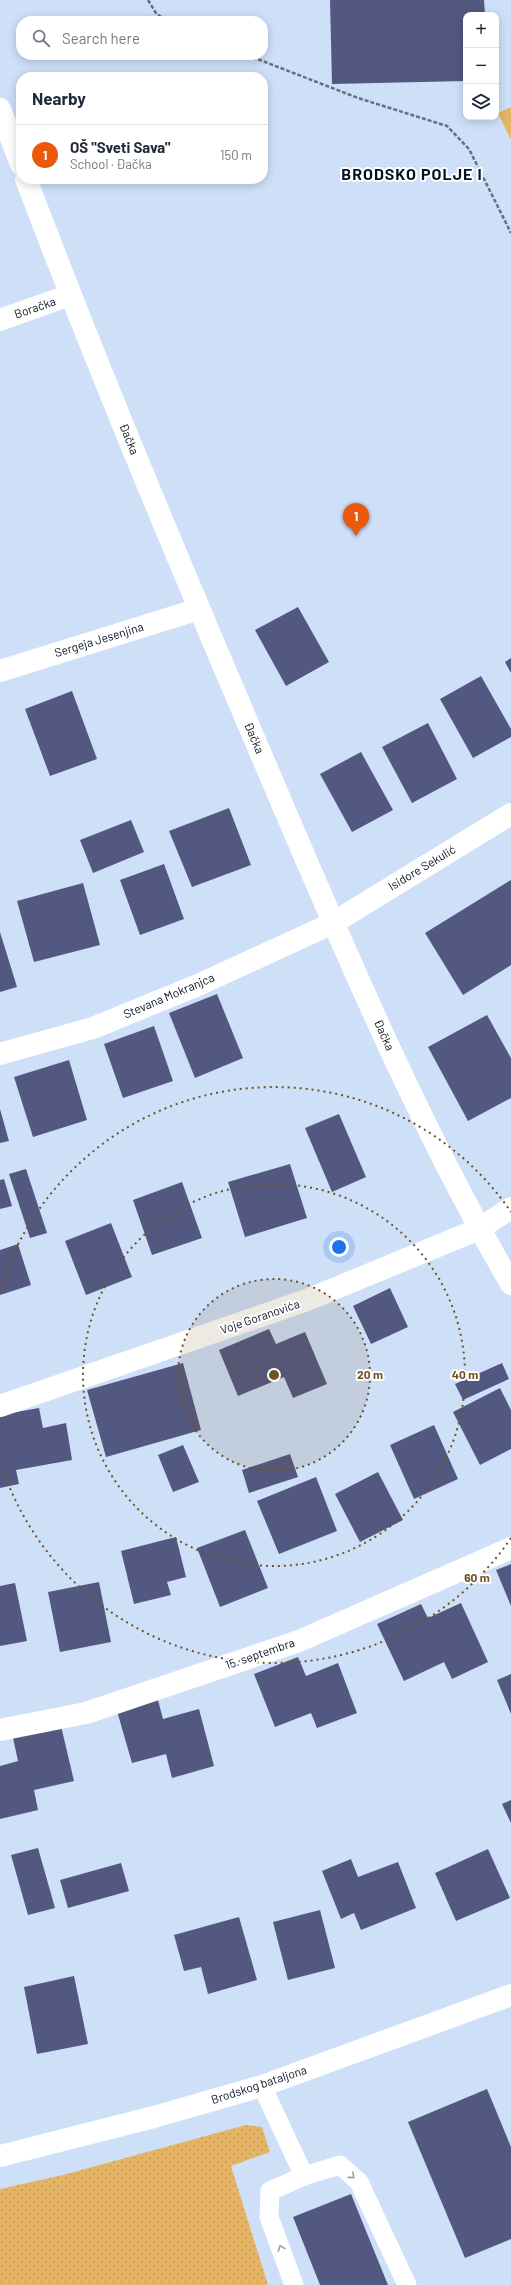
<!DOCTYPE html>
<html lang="en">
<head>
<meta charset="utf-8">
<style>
  body { margin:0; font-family:Barlow,sans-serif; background:#f6f6f7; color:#1f2937 }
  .controls { position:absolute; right:12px; top:12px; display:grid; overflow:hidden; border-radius:8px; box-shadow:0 2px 10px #0003 }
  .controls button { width:36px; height:36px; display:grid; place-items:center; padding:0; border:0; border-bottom:1px solid #e0e1e3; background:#fff; color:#1f2937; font:20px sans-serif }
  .you { position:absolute; left:339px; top:1247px; width:14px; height:14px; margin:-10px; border:3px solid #fff; border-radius:50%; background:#1a73e8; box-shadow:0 0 0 6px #1a73e833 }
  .badge { display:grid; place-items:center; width:26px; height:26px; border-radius:50%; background:#ea580c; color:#fff; font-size:13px; font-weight:700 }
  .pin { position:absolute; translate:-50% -33px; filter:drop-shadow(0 1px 2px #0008) }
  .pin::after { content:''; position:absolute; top:21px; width:14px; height:12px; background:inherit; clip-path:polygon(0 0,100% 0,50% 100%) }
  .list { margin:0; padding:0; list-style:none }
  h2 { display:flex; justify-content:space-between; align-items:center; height:52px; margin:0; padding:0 16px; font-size:17px }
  h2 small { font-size:13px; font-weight:400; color:#747a83 }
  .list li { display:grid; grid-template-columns:26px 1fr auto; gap:12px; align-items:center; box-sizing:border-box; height:60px; padding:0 16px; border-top:1px solid #e0e1e3 }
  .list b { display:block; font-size:15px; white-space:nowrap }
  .list p { margin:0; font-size:13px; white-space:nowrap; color:#747a83 }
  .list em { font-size:13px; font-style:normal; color:#747a83 }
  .icon { flex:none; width:22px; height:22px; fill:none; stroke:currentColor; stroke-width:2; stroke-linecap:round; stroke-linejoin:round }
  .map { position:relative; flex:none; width:511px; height:2285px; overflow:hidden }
  .search { position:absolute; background:#fff; box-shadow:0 2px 10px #0003; left:16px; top:16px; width:252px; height:44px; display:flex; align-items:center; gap:10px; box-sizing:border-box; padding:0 14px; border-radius:16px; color:#747a83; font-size:15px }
  .panel { position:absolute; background:#fff; box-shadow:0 2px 10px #0003; left:16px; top:72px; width:252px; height:112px; border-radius:16px }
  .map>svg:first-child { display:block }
  .grass { fill:url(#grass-dots) }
  .garden { fill:#e5b464 }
  .building { fill:#535880 }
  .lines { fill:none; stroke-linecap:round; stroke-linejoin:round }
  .path { stroke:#637083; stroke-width:2.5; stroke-dasharray:4 2; stroke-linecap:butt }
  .lane { stroke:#fff; stroke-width:19 }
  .street { stroke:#fff; stroke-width:22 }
  .secondary { stroke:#fff; stroke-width:22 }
  .oneway { stroke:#9ca0a5 }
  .ring { fill:none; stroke:#6e5325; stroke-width:2; stroke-dasharray:2 4 }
  .labels { text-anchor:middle; stroke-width:4; stroke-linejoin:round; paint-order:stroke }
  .street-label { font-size:12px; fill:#08111f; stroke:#fff }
  .district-label { font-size:16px; font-weight:bold; letter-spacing:1px; fill:#08111f; stroke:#fff }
  .centre { fill:#6e5325; stroke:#fff; stroke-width:2 }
  .ring-label { font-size:12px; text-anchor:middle; font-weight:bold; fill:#6e5325; stroke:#fff; stroke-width:4; stroke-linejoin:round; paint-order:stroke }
</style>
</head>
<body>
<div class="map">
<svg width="511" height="2285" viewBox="0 0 511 2285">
  <defs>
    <pattern id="grass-dots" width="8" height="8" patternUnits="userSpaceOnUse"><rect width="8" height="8" fill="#e5b464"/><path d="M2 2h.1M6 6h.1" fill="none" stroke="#c39a56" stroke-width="1.8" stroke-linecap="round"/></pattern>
  </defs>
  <rect width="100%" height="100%" fill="#cedff8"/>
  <!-- grass -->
  <path class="grass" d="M246,2125L262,2127L270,2152L231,2166L268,2285H0V2189L63,2175Z"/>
  <!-- garden -->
  <path class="garden" d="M511,107V140L498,113Z"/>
  <!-- building -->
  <path class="building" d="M330,0H484L485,15H466V81L332,84Z
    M298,607L329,662L286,686L255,630Z
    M511,658V673L505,662Z
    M481,676L511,729V737L473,758L440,699Z
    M72,691L97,759L50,776L25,709Z
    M428,723L457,779L412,803L382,747Z
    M361,752L393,810L352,832L320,774Z
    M229,808L251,865L192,887L169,831Z
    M131,820L144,852L93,873L80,840Z
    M164,864L184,919L140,935L120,880Z
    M511,880V965L463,995L425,933Z
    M83,883L100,945L34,962L17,901Z
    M0,932L17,987L0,992Z
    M217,994L243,1058L195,1078L169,1013Z
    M487,1015L511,1058V1098L468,1121L428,1047Z
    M154,1026L173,1081L123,1098L104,1044Z
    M69,1060L87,1120L33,1137L14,1077Z
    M0,1109L9,1141L0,1143Z
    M339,1114L366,1177L332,1192L305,1128Z
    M290,1164L307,1218L245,1237L228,1182Z
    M26,1169L47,1233L30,1238L9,1174Z
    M4,1179L12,1206L0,1209V1180Z
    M182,1182L202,1238L152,1255L133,1200Z
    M111,1223L132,1277L86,1295L65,1241Z
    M18,1244L31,1285L0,1295V1250Z
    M390,1288L408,1327L371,1344L353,1306Z
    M269,1329L276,1344L305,1332L327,1384L293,1398L284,1377L238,1396L219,1350Z
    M183,1363L201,1430L106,1457L87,1390Z
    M502,1363L509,1379L463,1400L455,1384Z
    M500,1388L511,1410V1449L480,1465L453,1412Z
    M39,1408L43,1428L66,1423L72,1460L16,1470L19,1484L0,1488V1415Z
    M434,1425L458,1479L414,1499L390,1445Z
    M183,1445L199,1482L173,1492L158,1455Z
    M290,1454L298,1477L249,1493L242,1470Z
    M378,1472L403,1520L360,1542L335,1494Z
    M316,1477L337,1531L279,1554L257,1501Z
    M245,1530L268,1588L220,1607L197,1548Z
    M176,1537L186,1577L167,1582L171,1595L134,1604L121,1551Z
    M511,1564V1606L496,1570Z
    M99,1582L111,1642L60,1652L48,1592Z
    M15,1583L27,1641L0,1646V1586Z
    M461,1603L488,1662L452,1679L444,1662L404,1681L377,1624L421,1604L428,1618Z
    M298,1657L306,1676L338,1663L357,1713L317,1728L311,1713L275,1727L254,1674Z
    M511,1674V1714L497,1680Z
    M158,1700L163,1719L199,1709L214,1766L172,1778L166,1754L132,1763L117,1711Z
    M61,1726L74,1781L34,1790L38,1810L0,1819V1766L18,1761L13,1738Z
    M511,1800V1823L502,1804Z
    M38,1848L55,1908L28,1915L11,1855Z
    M488,1849L510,1898L456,1921L435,1873Z
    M351,1859L358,1877L398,1862L416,1908L361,1930L354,1913L341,1919L322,1871Z
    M121,1863L129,1891L68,1908L60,1880Z
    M320,1910L335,1968L288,1980L273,1922Z
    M239,1917L257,1980L208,1994L201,1967L184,1971L174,1935Z
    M74,1976L88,2044L37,2054L24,1987Z
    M487,2089L511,2147V2239L465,2258L408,2122Z
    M351,2194L388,2285H320L293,2217Z"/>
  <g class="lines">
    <!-- path -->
    <path class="path" d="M148,0L156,13L166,21
      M247,55L358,98L447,126L469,149L511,233"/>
    <!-- lane -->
    <path class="lane" d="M262,2086L304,2176
      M294,2285L269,2217L270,2191L304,2176L340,2165L359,2182L407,2285"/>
    <!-- street -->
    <path class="street" d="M0,109L21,165
      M26,179C103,382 187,581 272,780C345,951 418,1124 511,1284
      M0,320L70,295
      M0,671L199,609
      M0,1054L93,1028L198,985L333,923L511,814
      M0,1406L307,1300L479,1229L511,1208
      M0,1730L86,1713L299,1641L511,1548"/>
    <!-- secondary -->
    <path class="secondary" d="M0,2156L154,2117L262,2086L511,1995"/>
  </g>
  <!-- one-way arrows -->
  <defs><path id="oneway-chevron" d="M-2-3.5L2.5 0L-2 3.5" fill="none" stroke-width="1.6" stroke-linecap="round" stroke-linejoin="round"/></defs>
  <g class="oneway">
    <use href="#oneway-chevron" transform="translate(352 2176) rotate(41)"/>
    <use href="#oneway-chevron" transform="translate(281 2248) rotate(-110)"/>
  </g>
  <!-- distance rings -->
  <circle cx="274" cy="1375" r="96" fill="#6e5325" fill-opacity=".12"/>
  <g class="ring">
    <circle cx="274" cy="1375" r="96"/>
    <circle cx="274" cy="1375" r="191"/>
    <path d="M511 1538A287 287 0 0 1 0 1461M0 1289A287 287 0 0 1 511 1212"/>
  </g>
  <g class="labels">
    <!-- street labels -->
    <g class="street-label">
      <text transform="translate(35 308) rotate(-19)" y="4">Boračka</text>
      <text transform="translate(129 439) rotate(68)" y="4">Đačka</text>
      <text transform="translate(99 640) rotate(-17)" y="4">Sergeja Jesenjina</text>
      <text transform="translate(254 738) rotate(67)" y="4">Đačka</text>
      <text transform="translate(422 868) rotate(-31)" y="4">Isidore Sekulić</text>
      <text transform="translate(169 996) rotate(-23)" y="4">Stevana Mokranjca</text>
      <text transform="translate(384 1035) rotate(66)" y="4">Đačka</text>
      <text transform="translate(260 1317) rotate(-19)" y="4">Voje Goranovića</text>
      <text transform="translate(260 1654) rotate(-19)" y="4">15. septembra</text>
      <text transform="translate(259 2085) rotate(-18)" y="4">Brodskog bataljona</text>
    </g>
    <!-- district labels -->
    <g class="district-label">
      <text x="412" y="180">BRODSKO POLJE I</text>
    </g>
  </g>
  <circle cx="274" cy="1375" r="6" class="centre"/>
  <g class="ring-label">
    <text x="370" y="1379">20 m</text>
    <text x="465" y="1379">40 m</text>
    <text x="477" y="1582">60 m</text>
  </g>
</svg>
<div class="controls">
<button>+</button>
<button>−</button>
<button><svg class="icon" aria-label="layers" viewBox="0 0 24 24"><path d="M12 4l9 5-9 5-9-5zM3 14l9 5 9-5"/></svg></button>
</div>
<div class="you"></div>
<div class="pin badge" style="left:356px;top:536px">1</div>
<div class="search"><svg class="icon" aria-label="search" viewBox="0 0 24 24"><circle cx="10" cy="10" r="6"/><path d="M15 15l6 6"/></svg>Search here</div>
<section class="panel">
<h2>Nearby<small></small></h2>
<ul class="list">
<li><span class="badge">1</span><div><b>OŠ &quot;Sveti Sava&quot;</b><p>School · Đačka</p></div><em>150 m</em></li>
</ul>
</section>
</div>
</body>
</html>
